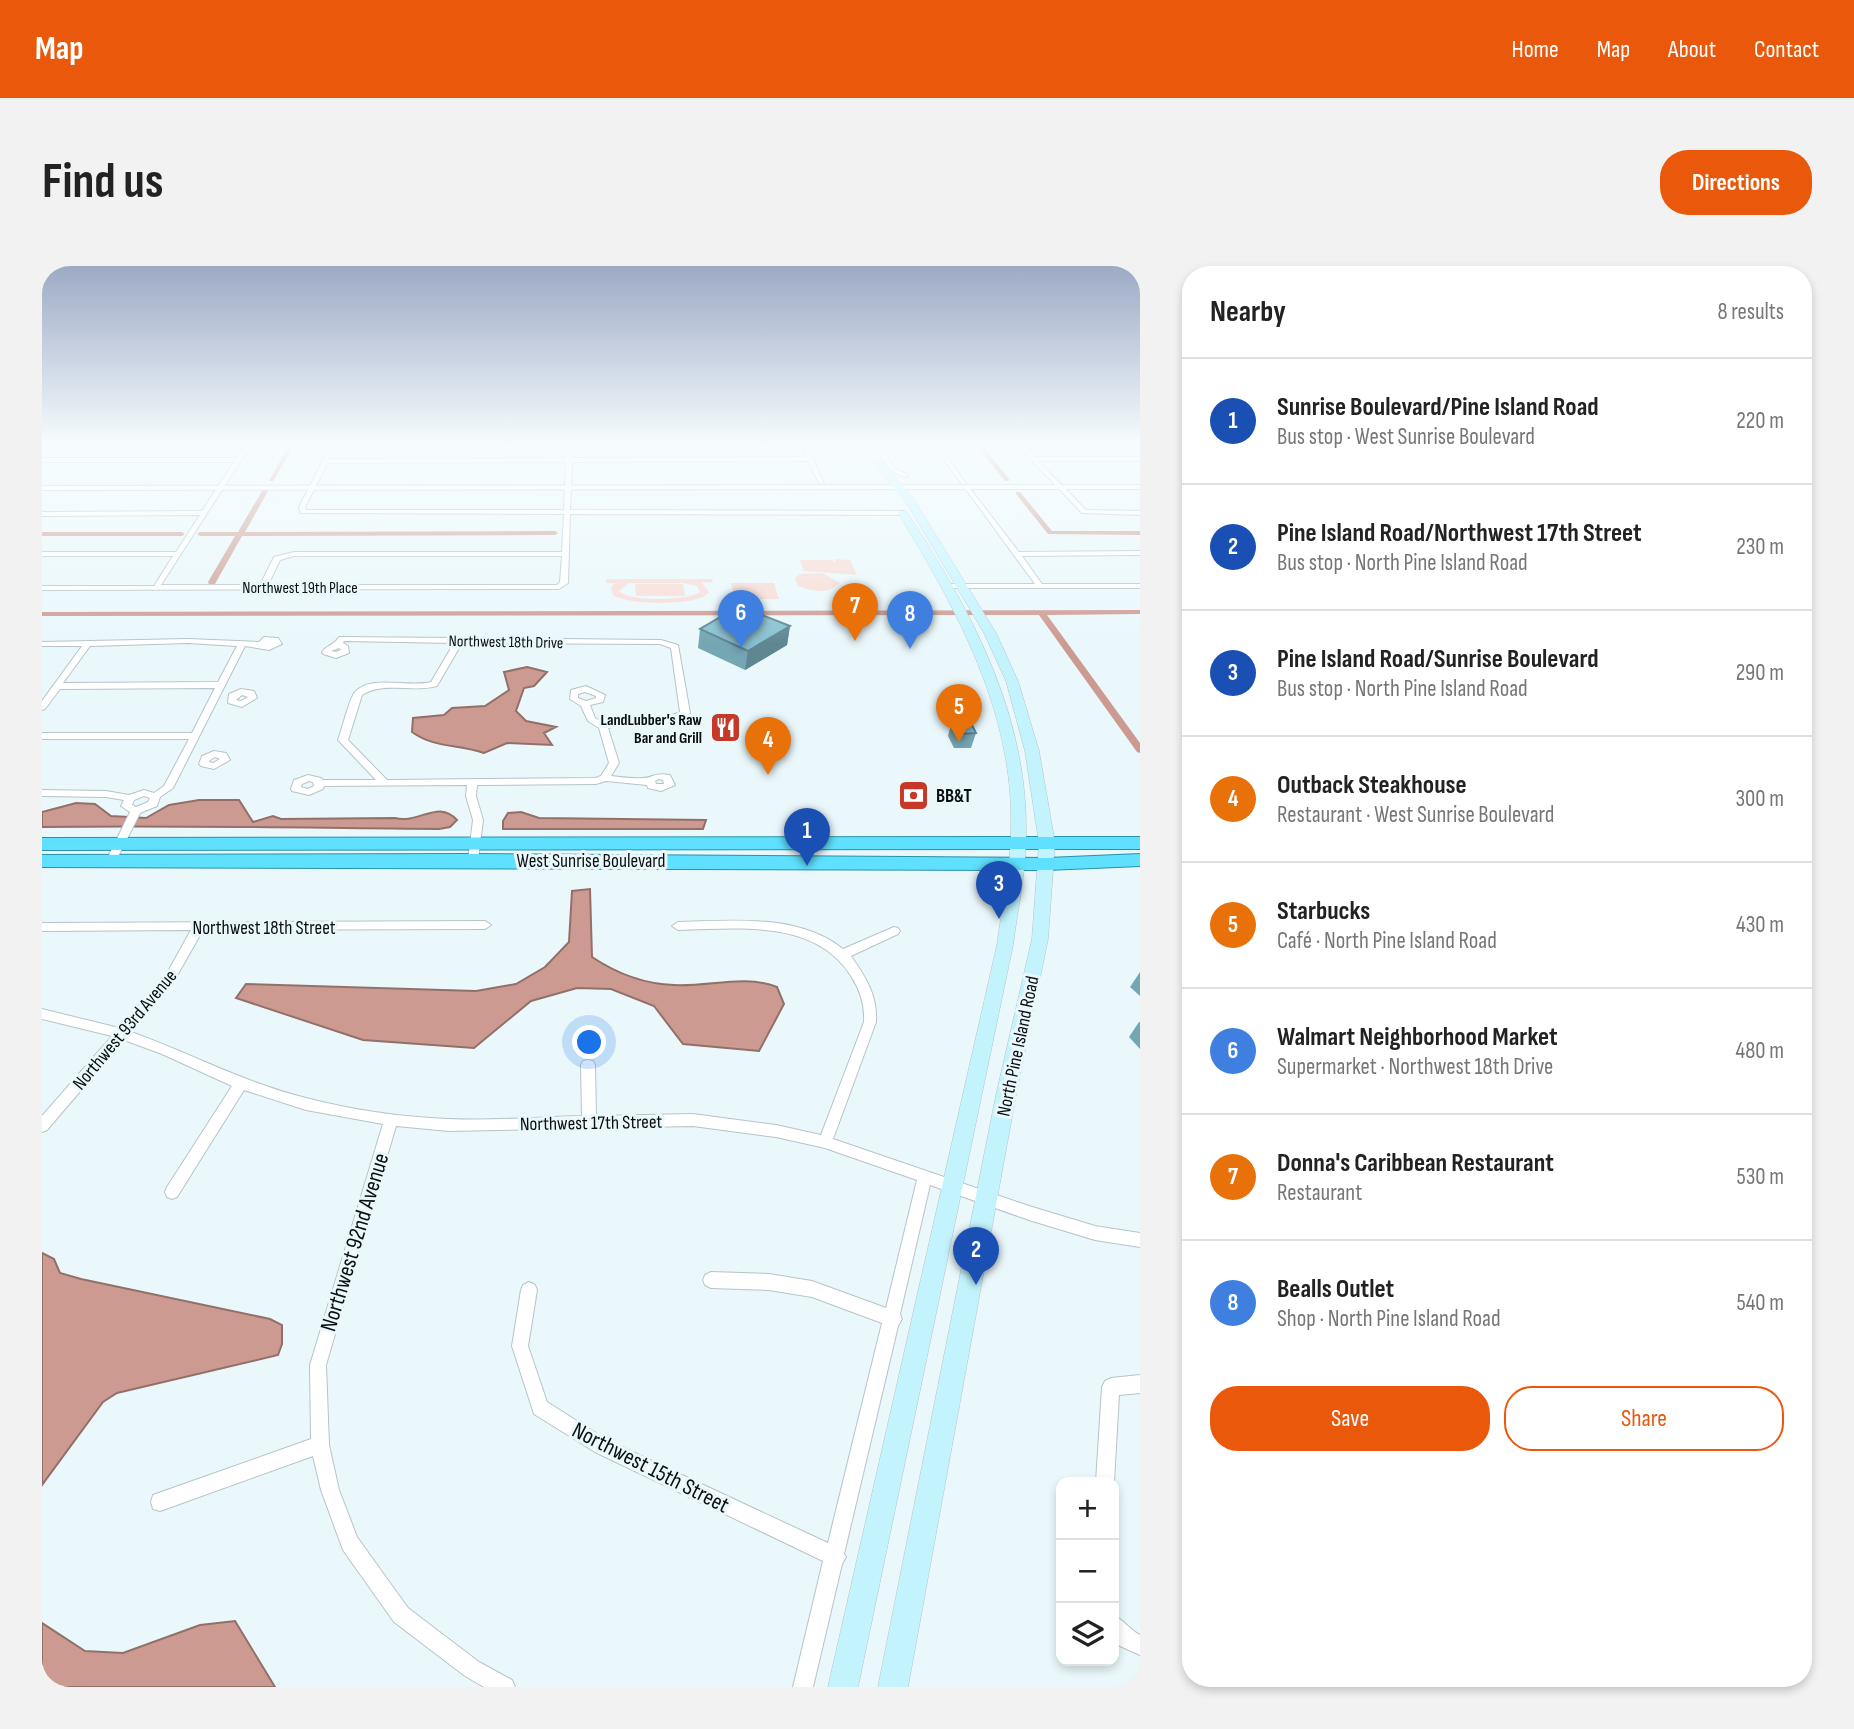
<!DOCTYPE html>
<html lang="en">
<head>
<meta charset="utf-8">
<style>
  body { margin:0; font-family:"Sofia Sans Condensed",sans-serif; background:#f2f2f2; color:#222 }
  .controls { position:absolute; right:21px; bottom:21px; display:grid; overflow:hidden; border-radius:14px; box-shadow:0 4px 10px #0003 }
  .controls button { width:63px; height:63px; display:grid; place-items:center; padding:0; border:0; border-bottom:2px solid #e0e0e0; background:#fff; color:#222; font:35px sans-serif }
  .you { position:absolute; left:548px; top:777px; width:24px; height:24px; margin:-18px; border:5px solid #fff; border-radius:50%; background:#1a73e8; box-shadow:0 0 0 10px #1a73e833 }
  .badge { display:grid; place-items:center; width:46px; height:46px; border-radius:50%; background:#ea580c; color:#fff; font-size:23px; font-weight:700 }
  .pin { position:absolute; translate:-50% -58px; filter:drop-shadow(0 2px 4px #0008) }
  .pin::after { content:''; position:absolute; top:37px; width:24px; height:21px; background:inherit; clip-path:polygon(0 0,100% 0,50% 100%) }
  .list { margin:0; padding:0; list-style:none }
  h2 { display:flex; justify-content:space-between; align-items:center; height:91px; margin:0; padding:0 28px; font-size:30px }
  h2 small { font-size:23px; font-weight:400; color:#767676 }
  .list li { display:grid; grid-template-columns:46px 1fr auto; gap:21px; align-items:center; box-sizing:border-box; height:126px; padding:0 28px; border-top:2px solid #e0e0e0 }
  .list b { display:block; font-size:26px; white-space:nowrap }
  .list p { margin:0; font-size:23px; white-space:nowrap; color:#767676 }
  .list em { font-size:23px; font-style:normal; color:#767676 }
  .actions { display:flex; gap:14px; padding:21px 28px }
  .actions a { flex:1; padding:16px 0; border:2px solid #ea580c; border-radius:28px; text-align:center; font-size:24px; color:#ea580c }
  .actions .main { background:#ea580c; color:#fff }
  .icon { flex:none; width:38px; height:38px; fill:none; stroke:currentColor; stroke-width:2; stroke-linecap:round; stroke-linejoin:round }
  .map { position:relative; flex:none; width:1098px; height:1421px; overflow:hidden; border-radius:28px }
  header { display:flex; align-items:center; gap:42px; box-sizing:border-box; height:98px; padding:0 35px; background:#ea580c; color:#fff }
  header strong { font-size:33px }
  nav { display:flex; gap:38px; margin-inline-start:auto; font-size:24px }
  .intro { display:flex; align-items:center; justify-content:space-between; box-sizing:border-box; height:168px; padding:0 42px }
  h1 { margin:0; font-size:49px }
  .button { padding:18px 32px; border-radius:28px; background:#ea580c; color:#fff; font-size:24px; font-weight:700 }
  main { display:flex; gap:42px; padding:0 42px }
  aside { flex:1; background:#fff; border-radius:28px; box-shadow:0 4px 10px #0003 }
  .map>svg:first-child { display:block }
  .green { fill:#f8dbd6; fill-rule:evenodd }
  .water { fill:#cd9a91; stroke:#92706a; stroke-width:2 }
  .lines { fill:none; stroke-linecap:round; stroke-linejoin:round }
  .canal { fill:#cd9a91; fill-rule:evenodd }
  .minor-casing { stroke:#b7c3c7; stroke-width:2 }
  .tertiary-casing { stroke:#b7c3c7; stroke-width:2 }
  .secondary-casing { stroke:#b7c3c7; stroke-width:1 }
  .trunk-casing { stroke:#2792aa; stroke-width:2 }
  .minor { fill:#fff; fill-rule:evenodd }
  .tertiary { fill:#fff; fill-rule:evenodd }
  .secondary { fill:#c3f4fe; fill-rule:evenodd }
  .trunk { fill:#5fe0fe; fill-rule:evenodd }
  .wall { fill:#75a6b4 }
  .shaded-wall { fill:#5f8792 }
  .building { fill:#88c1d1; stroke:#5f8792; stroke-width:2 }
  .labels { text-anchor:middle; stroke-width:6; stroke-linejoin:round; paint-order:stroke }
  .far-street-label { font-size:16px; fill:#0a0e10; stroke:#eaf8fc }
  .far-poi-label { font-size:16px; font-weight:bold; fill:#0a0e10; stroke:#eaf8fc; text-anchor:end }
  .poi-label { font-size:19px; font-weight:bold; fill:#0a0e10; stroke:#eaf8fc; text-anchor:start }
  .street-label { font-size:19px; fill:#0a0e10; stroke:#eaf8fc }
  .near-street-label { font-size:23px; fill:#0a0e10; stroke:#eaf8fc }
</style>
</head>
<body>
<header>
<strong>Map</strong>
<nav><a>Home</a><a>Map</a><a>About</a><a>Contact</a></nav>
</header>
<div class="intro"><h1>Find us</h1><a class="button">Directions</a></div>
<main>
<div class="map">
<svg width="1098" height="1421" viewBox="0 0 1098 1421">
  <rect width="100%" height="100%" fill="#eaf8fc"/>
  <!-- green -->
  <path class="green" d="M793,293L808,294L815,309L762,305L758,294H790L794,297Z
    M780,307L798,317C787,328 770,326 756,320L753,312L758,308Z
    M564,313H670L671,316L660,317L667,326C658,341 584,339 571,329L569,322L573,317H564ZM587,317H642L655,320L658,326C646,335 587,336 577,325Z
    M689,317H732L737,333H693Z
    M593,318H641L643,330H594Z"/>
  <!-- water -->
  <path class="water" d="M485,401L505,406L492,420L482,422L474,445L484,455L514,461L502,467L510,479L465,477L442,487C415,478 392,482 370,466L371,452L402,449L410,442L443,440L467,424L462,406Z
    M157,534H197L211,556L231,550L239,553L353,552C378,558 396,533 415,554L408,561L397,563C265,562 133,559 0,561V546L34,537L53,538L69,550L104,552L127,539Z
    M479,546L497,552L664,554L661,563H461V555L466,547Z
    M548,623L550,691C574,707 602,718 632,719C667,721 702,708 735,721L742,738L717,785L641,778L612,740L569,723L535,722L489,735L432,782L321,774L194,732L204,718L434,725L474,718L503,701L527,676L530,625Z
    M0,987L12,993L18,1007L39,1013L228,1053L240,1059V1078L236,1089L75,1127L61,1136L0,1219Z
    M193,1355L233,1421H0V1357L43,1385L81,1387L158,1359Z"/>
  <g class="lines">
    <!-- canal -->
    <path class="canal" d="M247,179H253L231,215H227Z
      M934,179H940L967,213V215H963Z
      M223,223L226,225L203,266L513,265L516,267L513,269L200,270L173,318H167L166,316L193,270H158L155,268L158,266H196L220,225Z
      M974,226H978L1010,265H1098V269L1006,268L974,228Z
      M0,266H140L143,268L140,270H0Z
      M1098,344V348L1005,349L1098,477V487L1095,486L997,349L0,350V346Z"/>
    <defs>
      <path id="minor" d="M203,179H209L119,319H218L232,291L252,286H520L522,248L259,247L257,241L289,179H295L288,193L524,192L525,179H531L530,192L765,191L759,179H765L782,218L777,217L766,195L530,196L528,244L862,245L865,247L862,249L528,248L526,317L517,323L0,324V320H112L131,290H0V286H134L158,249L0,250V246L160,245L192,196H0V192H195ZM524,196L522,244H264L263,241L286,197ZM252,290H520L518,316L515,319H226L238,294Z
        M832,179H838L852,202L866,209V211C848,209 841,194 832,179Z
        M891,179H897L924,218H920Z
        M975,179H981L993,191H1098V195H996L1044,244L1098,245V249L1040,247Z
        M926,220L977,286L1098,285V289L980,290L1000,318H1098V322H902L901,320L905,318H993L923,222Z
        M222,371L236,372L240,378L227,384L203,380L131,522L118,531L115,540L98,547L73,597H65L64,595L88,546L79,540L82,534L64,531L0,530V524L64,525L87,529L102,524L112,527L122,520L147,473H0V467H150L173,422L18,423L3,443L0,444V435L40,380H0V376L146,373L217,376ZM146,377L195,380L176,416L21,417L48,380ZM102,530L108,532L106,536L94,541L90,539L92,534Z
        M297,371L619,374L636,379L648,447L646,449C621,462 592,453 566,462L577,497L569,510C579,511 590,513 600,512C612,512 611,506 628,509L633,519L619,525L606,522L605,519L564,515L554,518L435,519L434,530L441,554L436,594L431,598L426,594L431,554L424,530L425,519L282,520L281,523L267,529L250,525L249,523L252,514L266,509L279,512L281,514H334L296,474C300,464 307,433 313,426C329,408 367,422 389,416L412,377L302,375L301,377L306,380L307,387L294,392L281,388L280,386C285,379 292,379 297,371ZM420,377L618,378L629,382L638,446C615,457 587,448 562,457L553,452L548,439L561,436L563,429L544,420L529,424L528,433L539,440L546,455L557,462L567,497L559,510L553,512L345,514L306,474L320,429C342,415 369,427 395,420ZM297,382L299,384L294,386L289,385ZM543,426L554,430V432L544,435L536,432V428ZM617,513L621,514L622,518H614L613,515ZM267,515L271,516L272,520L266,523L259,521L260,518Z
        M199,423L212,425L215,432L200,441L186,437L187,428ZM200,429L206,431L199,435L194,434Z
        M172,485L184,487L188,494L172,503L159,500L157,498L160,490ZM173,491L178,493L171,497L167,496L168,494Z
        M443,655L449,659L443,663L161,664L132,715L89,766C148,787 203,817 264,832C310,844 359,851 406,853C451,855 496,851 540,850L539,799L541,795L546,794L551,795L553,799L554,850L651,848L734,859L779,869L822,756C823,739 818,724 809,710C773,652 695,663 636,664L630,660L636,656C690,655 756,647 801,683L852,661L856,662L858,665L856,668L809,690C823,710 836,730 834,756L791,873L987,940L1053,960L1098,967V981L1053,974L987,954L888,919L858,1048L860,1053L856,1060L802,1288L804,1291L800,1298L771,1421H751L781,1295L553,1186L492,1148L470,1080L479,1024L481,1019L487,1016L493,1019L495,1024L486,1080L505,1136L565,1174L786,1277L840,1057L770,1031L727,1024L669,1022L663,1019L661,1014L663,1009L669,1006L727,1008L770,1015L844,1042L875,914L783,882L734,871L651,860L407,865L354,860L284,1099L287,1179L297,1224L315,1271L366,1342L437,1396L470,1414L473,1421H442L423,1410L352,1356L301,1284L279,1224L271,1190L118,1245L111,1243L109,1236L111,1229L269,1173L268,1099L341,858L264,844L202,824L135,931L130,933L125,931L123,926L125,921L190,820L120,788L82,774L5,864L0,866V850L70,770L0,753V743L77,762L124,709L149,664L0,665V657Z
        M1098,1109V1127L1077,1129L1072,1216H1054L1060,1121L1063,1115L1069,1112Z
        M1072,1350C1082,1354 1088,1364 1098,1369V1389L1078,1380L1072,1374Z"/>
      <path id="tertiary" d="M1098,219V223L0,224V220Z"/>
      <path id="secondary" d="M816,179H825L871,232L954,367L976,415L997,485L1013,577L1006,673L974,829L866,1421H836L954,829L990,673L997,577L983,485L964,415L942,367L862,233Z
        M858,245H864C927,340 984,445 984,562C985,601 976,640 971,679L816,1421H786L955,679C960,641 969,602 969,563C972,446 915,344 856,247Z"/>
      <path id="trunk" d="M1098,571V583L0,584V572Z
        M431,588L1005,592L1098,588V600L1005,604L0,601V589Z"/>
    </defs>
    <!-- minor casing -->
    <use href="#minor" class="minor-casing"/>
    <!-- tertiary casing -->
    <use href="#tertiary" class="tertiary-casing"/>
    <!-- secondary casing -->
    <use href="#secondary" class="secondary-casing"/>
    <!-- trunk casing -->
    <use href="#trunk" class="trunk-casing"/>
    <!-- minor -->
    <use href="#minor" class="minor"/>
    <!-- tertiary -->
    <use href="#tertiary" class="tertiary"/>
    <!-- secondary -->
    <use href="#secondary" class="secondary"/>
    <!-- trunk -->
    <use href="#trunk" class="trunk"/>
  </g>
  <!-- wall -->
  <path class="wall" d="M748,360L745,379L703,404L656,382L658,363Z
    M910,455L934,467L929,482H912L906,470Z
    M1098,706V730L1088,721Z
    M1097,756H1098V783L1087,771Z"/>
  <!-- shaded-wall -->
  <path class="shaded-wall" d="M748,360L745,379L703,404L706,385Z"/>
  <!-- building -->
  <path class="building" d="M697,340L748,360L706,385L658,363Z
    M910,455H928L934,467L917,468Z"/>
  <!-- sky -->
  <linearGradient id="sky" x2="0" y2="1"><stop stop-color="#9daac5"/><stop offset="0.47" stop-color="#f6fcfe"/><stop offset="1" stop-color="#f6fcfe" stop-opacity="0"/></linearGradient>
  <rect width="1098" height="378" fill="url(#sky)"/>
  <!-- icons -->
  <defs>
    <symbol id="restaurant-square" viewBox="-11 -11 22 22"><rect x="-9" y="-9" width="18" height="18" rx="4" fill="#c63928" stroke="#eaf8fc"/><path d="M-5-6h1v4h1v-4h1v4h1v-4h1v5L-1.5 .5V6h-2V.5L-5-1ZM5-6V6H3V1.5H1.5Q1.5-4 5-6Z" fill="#fff"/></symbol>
    <symbol id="bank-square" viewBox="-11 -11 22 22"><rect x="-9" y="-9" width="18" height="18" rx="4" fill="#c63928" stroke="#eaf8fc"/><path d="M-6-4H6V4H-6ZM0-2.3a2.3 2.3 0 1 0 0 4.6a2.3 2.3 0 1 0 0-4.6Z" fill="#fff"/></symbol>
  </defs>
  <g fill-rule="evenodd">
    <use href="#restaurant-square" x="666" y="444" width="35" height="35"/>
    <use href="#bank-square" x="854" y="512" width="35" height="35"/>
  </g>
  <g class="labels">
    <!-- far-street labels -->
    <g class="far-street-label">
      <text x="258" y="327">Northwest 19th Place</text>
      <text transform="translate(464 375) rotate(1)" y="6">Northwest 18th Drive</text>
    </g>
    <!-- far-poi labels -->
    <g class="far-poi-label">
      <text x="660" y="459">LandLubber's Raw<tspan x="660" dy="18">Bar and Grill</tspan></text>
    </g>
    <!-- poi labels -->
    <g class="poi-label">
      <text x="894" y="536">BB&amp;T</text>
    </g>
    <!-- street labels -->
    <g class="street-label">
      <text x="549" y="601">West Sunrise Boulevard</text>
      <text x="222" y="668">Northwest 18th Street</text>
      <text transform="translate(82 763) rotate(-50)" y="7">Northwest 93rd Avenue</text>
      <text transform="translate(975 780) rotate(-78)" y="7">North Pine Island Road</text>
      <text transform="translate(549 856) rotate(-1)" y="7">Northwest 17th Street</text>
    </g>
    <!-- near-street labels -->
    <g class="near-street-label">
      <text transform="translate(312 976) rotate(-73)" y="8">Northwest 92nd Avenue</text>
      <text transform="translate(609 1201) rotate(27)" y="8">Northwest 15th Street</text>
    </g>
  </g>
</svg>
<div class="controls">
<button>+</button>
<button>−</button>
<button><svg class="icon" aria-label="layers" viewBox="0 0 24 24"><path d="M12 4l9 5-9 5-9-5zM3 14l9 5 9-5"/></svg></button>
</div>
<div class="you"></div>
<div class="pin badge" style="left:765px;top:600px;background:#1a4fb4">1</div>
<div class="pin badge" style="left:934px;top:1019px;background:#1a4fb4">2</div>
<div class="pin badge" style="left:957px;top:653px;background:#1a4fb4">3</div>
<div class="pin badge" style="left:726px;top:509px;background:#e8710a">4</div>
<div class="pin badge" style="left:917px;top:476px;background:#e8710a">5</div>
<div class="pin badge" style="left:699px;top:382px;background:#3f7fe0">6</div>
<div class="pin badge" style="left:813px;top:375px;background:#e8710a">7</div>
<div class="pin badge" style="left:868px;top:383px;background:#3f7fe0">8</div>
</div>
<aside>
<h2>Nearby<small>8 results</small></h2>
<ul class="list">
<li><span class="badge" style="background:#1a4fb4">1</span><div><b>Sunrise Boulevard/Pine Island Road</b><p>Bus stop · West Sunrise Boulevard</p></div><em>220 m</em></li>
<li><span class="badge" style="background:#1a4fb4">2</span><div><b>Pine Island Road/Northwest 17th Street</b><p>Bus stop · North Pine Island Road</p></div><em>230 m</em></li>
<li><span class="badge" style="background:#1a4fb4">3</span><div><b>Pine Island Road/Sunrise Boulevard</b><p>Bus stop · North Pine Island Road</p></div><em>290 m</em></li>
<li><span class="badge" style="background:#e8710a">4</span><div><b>Outback Steakhouse</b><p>Restaurant · West Sunrise Boulevard</p></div><em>300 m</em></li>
<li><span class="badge" style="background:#e8710a">5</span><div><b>Starbucks</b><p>Café · North Pine Island Road</p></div><em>430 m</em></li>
<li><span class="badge" style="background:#3f7fe0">6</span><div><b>Walmart Neighborhood Market</b><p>Supermarket · Northwest 18th Drive</p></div><em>480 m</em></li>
<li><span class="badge" style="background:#e8710a">7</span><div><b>Donna's Caribbean Restaurant</b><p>Restaurant</p></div><em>530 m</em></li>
<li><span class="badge" style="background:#3f7fe0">8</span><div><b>Bealls Outlet</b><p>Shop · North Pine Island Road</p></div><em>540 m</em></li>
</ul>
<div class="actions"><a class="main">Save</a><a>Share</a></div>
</aside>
</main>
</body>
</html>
